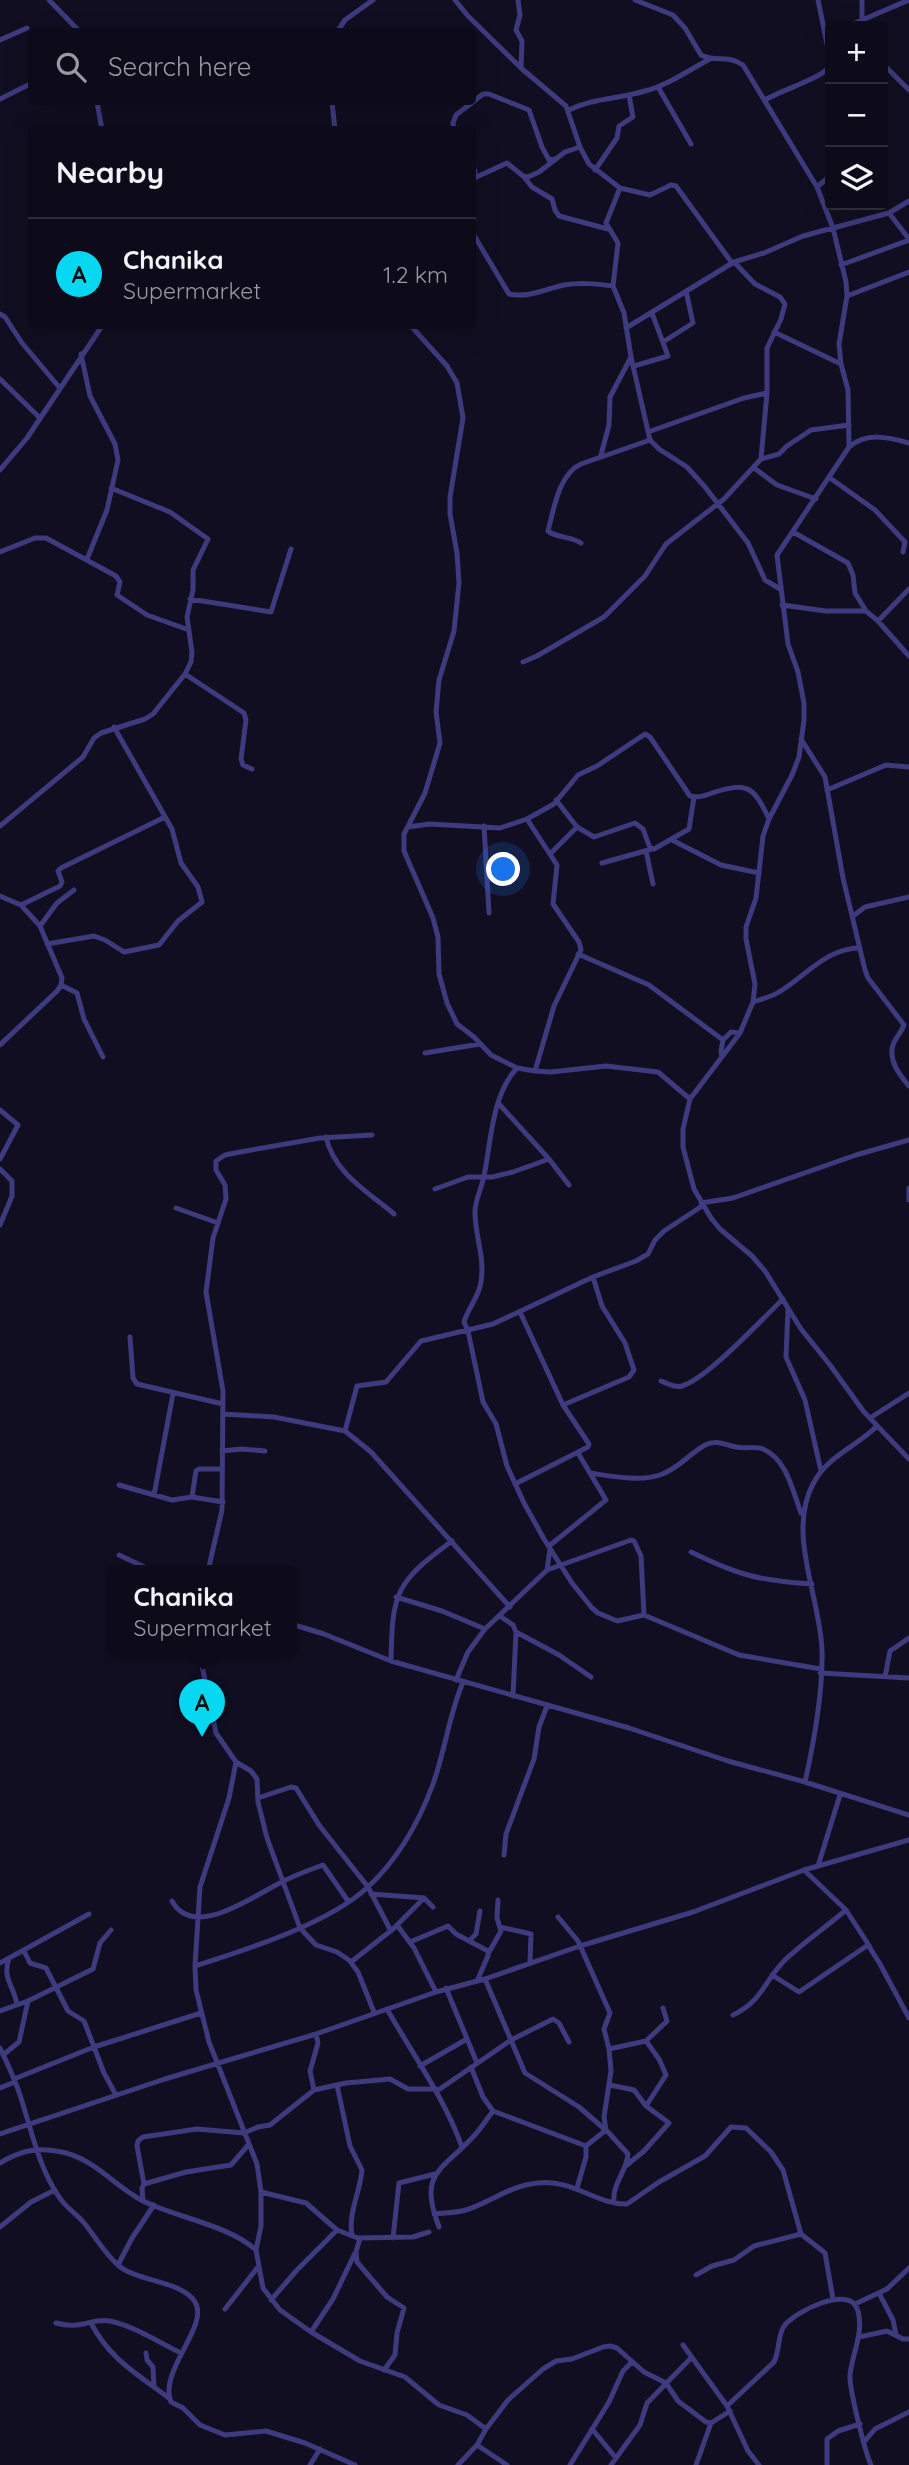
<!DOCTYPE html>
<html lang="en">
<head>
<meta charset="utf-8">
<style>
  body { margin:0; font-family:Quicksand,sans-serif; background:#1b1826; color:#f1f3f6 }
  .controls { position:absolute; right:21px; top:21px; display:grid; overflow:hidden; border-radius:7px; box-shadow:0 7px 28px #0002 }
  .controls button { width:63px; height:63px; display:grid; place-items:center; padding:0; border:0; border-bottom:2px solid #2d2b38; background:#0d0a19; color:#f1f3f6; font:35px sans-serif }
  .you { position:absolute; left:504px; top:870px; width:24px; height:24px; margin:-18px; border:5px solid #fff; border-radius:50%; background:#1a73e8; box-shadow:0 0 0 10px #1a73e833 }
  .badge { display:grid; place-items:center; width:46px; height:46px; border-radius:50%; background:#07d8f1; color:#111; font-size:23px; font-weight:700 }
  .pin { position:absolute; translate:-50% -58px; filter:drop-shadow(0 2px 4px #0008) }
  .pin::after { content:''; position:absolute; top:37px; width:24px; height:21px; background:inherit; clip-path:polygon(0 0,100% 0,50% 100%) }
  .popup { position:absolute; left:108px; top:1565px; width:189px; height:91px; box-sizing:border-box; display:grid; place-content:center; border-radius:7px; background:#0d0a19; filter:drop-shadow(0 2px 5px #0005); font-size:23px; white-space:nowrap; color:#9a9aa2 }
  .popup b { font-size:26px; color:#f1f3f6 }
  .popup::after { content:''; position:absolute; left:50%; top:100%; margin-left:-14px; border:14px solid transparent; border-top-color:#0d0a19 }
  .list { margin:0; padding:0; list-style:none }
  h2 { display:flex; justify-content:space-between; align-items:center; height:91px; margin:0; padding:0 28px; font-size:30px }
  h2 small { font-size:23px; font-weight:400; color:#9a9aa2 }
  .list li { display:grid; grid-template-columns:46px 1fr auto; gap:21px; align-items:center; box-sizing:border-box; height:112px; padding:0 28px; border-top:2px solid #2d2b38 }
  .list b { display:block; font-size:26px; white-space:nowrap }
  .list p { margin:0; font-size:23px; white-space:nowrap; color:#9a9aa2 }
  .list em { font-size:23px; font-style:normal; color:#9a9aa2 }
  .icon { flex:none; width:38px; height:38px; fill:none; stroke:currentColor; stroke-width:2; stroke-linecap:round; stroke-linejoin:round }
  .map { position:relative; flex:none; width:909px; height:2465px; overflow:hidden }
  .search { position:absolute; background:#0d0a19; box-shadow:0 7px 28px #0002; left:28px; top:28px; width:448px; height:77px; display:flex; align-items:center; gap:18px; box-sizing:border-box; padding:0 24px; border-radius:7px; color:#9a9aa2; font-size:26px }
  .panel { position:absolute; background:#0d0a19; box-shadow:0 7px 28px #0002; left:28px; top:126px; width:448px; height:203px; border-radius:7px }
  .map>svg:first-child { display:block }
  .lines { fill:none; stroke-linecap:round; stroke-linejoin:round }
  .street { stroke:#3d3a7e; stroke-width:5 }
</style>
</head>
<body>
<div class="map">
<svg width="909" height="2465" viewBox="0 0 909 2465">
  <rect width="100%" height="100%" fill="#110e21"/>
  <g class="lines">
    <!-- street -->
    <path class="street" d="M49,0L80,32
      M455,0L468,16L521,68L566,106L580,147L589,164L620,188L606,223L618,243L613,286L624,313L631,357L650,440L659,449L687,467L705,487L748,543L765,580L780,589
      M518,0L520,15L516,30L522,41L521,68
      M635,0L673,15L685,28L701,55C715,63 727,54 743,65L817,187L833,228L846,282L847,296L839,344L841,364L848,390L849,446
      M862,0V20
      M848,26L909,0
      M337,32L345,20L373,0
      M0,40L27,28
      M883,64L909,90
      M658,87L691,144
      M0,99L32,83
      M765,100C781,90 820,79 828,68L829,54L818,0
      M97,102L102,130
      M332,102L335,130
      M569,110C593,98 619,99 645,91C668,85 689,70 710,59
      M454,130L453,123L456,115L483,94H489L529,110L542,147L549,160L555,159
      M472,163L475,172L472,179
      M595,170L617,138L619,126L633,117L629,95
      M524,177L532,187L552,199L555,210L559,216L608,229
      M472,179L507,163L523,176L528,177L539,172L565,152L580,147
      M817,187L830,176
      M620,188L650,195L671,185L676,186L732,263
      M472,211L474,220L472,227
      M889,213L909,239
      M472,232L509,294C529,298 545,289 564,285C580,282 597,284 613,286
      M841,265L909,240
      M847,296L909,272
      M0,314L5,317L22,343L59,387
      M411,326L447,366L457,383L463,418L450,497V514L457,553L459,583L454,631L439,680L436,712L440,743L425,793L404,834V851L433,918L438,937L439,974L447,1003L457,1024L474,1037L491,1055L517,1068L535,1071L551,1072L606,1066L658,1072L690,1099
      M626,328L734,262L764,253L803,236L889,213L909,201
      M774,332L841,364
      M663,342L693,323L686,291
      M81,354L90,396L115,444L118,460L107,510L87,559
      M634,366L668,356L652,313
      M0,379L39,417
      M648,432L744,398L767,393
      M909,443C888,437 867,432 849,447L777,555L788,644L798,672L804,703V720L799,757L792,775L769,819L763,836L756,898L746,927V939L755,984L753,1002L740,1033L690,1099L683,1129V1147L694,1189L711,1218L720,1229L752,1256L765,1271L801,1329L830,1365L864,1412L909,1459
      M601,455L609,425L610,397L631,357
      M761,459L779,454L787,446L811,430L849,425
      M754,468L777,485L816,499
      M0,470L27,438L102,326
      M830,478L875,510L905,542L903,552
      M793,532L848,563L853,575L855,593L866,611
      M581,543C571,536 556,538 548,531C554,508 559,474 581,464L650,440
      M0,552L35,538H46L116,576L120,582L117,595L147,615L189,630
      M190,599L271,612L291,549
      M782,605L826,611H866L878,621L909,656
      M878,621L909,589
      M523,662L537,656L604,617L645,576L666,544L724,499L761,459L767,393V348L781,319L785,304L780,297L755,284L734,262
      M185,674L244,713L246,720L241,759L243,765L252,769
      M801,739L825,777L843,878L865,970L868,978L904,1025C901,1033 895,1038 893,1045C888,1061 900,1075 909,1086
      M827,790L886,765L909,767
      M556,800L577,827
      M527,819L557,865L553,904L579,942L581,950L554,1006L535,1071
      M0,826L83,757L94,738L101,733L145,719L153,714L185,674L191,662L192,652L187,617L193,590V570L208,539L170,512L111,488
      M484,826L489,913
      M408,827L429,824L500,828L527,819L554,804L578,775L597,766L645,734L650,737L690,796C698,798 704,796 712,793C747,782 753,785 769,819
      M672,840L721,865L759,873
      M646,851L653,884
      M550,854L577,827L594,837L635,823L643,829L650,848L654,849L689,829L694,797
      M602,863L652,849
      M0,896L21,905L40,926L62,978L61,985L57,991L0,1045
      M21,905L60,886L62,882L58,871L61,868L165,817
      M853,916L865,907L909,897
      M40,926L57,903L74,890
      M47,944L94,936L105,940L124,952L159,945L178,921L202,902L198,887L181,863L172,829L114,727
      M578,954L649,985L723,1040L721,1051L722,1057
      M61,985L77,993L84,1019L103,1057
      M753,1002C761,999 771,997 779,992C806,976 826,948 860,948
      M723,1040L731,1032L740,1033
      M425,1053L480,1044
      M517,1068C492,1094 491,1142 484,1176C482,1188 475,1199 475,1212C475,1237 485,1256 481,1282C479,1297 468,1308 464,1322L468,1331L483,1402L496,1424L507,1466L524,1503L544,1539L572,1583L592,1608L598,1613L617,1621L644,1615L739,1655L821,1669
      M499,1104L549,1159L569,1185
      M0,1110L18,1125L0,1159
      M326,1137C334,1173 368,1192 394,1214
      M0,1169L12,1181V1196L0,1225
      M909,1188V1200
      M435,1189L468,1177H492L513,1172L549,1159
      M701,1203L733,1198L856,1155L909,1140
      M176,1208L218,1223
      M788,1309L786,1357L805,1400L821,1471
      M130,1337L133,1378L137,1384L223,1404
      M661,1381C668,1384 675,1388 682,1386C707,1379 762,1319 783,1299
      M563,1405L629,1377L634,1370L625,1343L602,1306L593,1277
      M223,1414L274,1417L345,1431L371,1452L510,1607
      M870,1418L909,1393
      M345,1431L357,1386L386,1382L421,1341L493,1324L593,1277L636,1261L648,1254L655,1240L664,1231L702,1206
      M222,1451L241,1449L265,1451
      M590,1473C611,1476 639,1482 660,1475C678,1469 689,1454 705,1445C717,1439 725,1445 736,1447C745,1449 755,1446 763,1449C787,1459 793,1492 801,1513
      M515,1484L588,1447L589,1444L563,1405L520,1312
      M119,1485L172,1500L192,1497L223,1502
      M154,1495L173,1394
      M192,1497L196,1471L199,1469H222
      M549,1546L606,1500L578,1453
      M691,1552C738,1575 760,1581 812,1584
      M119,1555L153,1571
      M547,1570L550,1549
      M208,1571L222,1510L223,1391L206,1292L213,1238L226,1199L225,1185L216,1170V1161L225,1155L240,1152L320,1138L372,1135
      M396,1597L442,1611L485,1629
      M500,1616L513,1625L516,1632L513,1696
      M291,1624L324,1634L391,1661L629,1728L728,1761L805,1782L909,1815
      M516,1632L559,1655L591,1677
      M199,1651L216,1733L236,1762L229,1798L200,1887L195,1966L196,1990L209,2042L257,2164L261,2192V2226L256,2250L263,2288L280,2310L311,2332L360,2361L405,2377L439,2405L467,2415L486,2429
      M391,1661C392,1592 396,1582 452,1541
      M820,1673L909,1678
      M885,1677L890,1651L909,1638
      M456,1680L468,1652L485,1629L547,1570L631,1540L634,1541L641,1556L644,1615
      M236,1762L251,1771L257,1779L258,1802L267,1838L300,1928L316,1945L337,1952L349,1960L358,1972L374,2012
      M805,1782C814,1742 823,1691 822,1650C820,1596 786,1532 814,1482C828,1456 856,1447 877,1426
      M258,1798L291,1787L296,1788L319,1825L368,1887L391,1931
      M504,1855L506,1834L534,1759L539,1727L547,1706
      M818,1866L840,1795
      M804,1870L846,1910L870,1947
      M371,1894L424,1898L433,1907
      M172,1901C194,1941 254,1895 282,1882C295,1875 309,1870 323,1865L348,1901
      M558,1917L578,1941L610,2013L604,2029L609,2049L611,2071L604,2117L606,2130L586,2146
      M397,1925L414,1948L436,1992
      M500,1927L531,1934L530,1963
      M469,1941L476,1934L480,1911
      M410,1942L448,1926L456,1934L488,1951V1956L477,1981
      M24,1951L30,1963L46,1968L68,2011L84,2021L104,2073L116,2095
      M488,1954L501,1931L497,1918L498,1900
      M9,1958C2,1980 14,1985 17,2005
      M351,1962L393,1929L424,1898
      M0,1963L89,1914
      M195,1966C248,1949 328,1924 368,1887C398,1859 419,1822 433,1784C445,1751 449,1715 463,1682
      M772,1975L799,1992L868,1945L880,1964L909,2018
      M485,1979L525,2073L579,2107L608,2132L628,2154C627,2171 612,2184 614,2201
      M446,1988L477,2063
      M387,2009C413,2055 444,2097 462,2147
      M0,2011L28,2001
      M733,2015C763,2001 764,1980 786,1959C804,1942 826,1927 846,1910
      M0,2048C7,2063 14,2077 19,2092C31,2128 38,2166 59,2197C66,2208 77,2214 85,2224C96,2238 105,2254 119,2266C139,2282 182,2281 195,2302C210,2326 158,2371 171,2402L183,2408L200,2425L225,2435L266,2431L305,2443L355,2465
      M609,2049L646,2041L667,2021L663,2008
      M3,2055L19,2042L28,2001L93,1969L100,1943L111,1930
      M420,2066L467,2039
      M471,2067L483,2097L493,2111L586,2146V2157L577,2188
      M14,2079L94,2047L201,2013
      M337,2085L350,2146L362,2170C360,2193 348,2212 352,2236
      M610,2085L634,2090L646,2106L669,2123L644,2151L627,2165
      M0,2088L15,2082
      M314,2090L346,2083L390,2079L408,2089H436
      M437,2091L511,2040L553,2019L559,2023L569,2042
      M646,2106L666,2075L659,2059L646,2041
      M0,2134L165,2079L316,2034L436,1992L485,1979L580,1946L693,1912L804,1870L909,1840
      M0,2163C23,2149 39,2147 66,2153C96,2161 116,2187 143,2201C178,2218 228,2225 256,2250
      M144,2184L137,2146L138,2141L143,2137L197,2129L244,2133L258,2127L270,2125L314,2090L310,2071L318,2043L316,2034
      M261,2192L306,2203L337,2230L358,2238L413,2237L429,2232
      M143,2201L142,2188L144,2184L186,2172L231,2165L249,2144
      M434,2214C444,2213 456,2213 466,2210C491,2202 511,2185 538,2183C573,2179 597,2205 627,2204L659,2182L705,2156L731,2127L746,2128L771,2152L783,2170L801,2234L825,2253L833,2299
      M0,2227L31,2202L55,2190
      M439,2227C418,2173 441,2171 472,2138C480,2130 486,2120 493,2111
      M360,2238L356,2252L357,2262L387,2297L404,2308L397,2333L395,2355L384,2370
      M393,2238L399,2183L435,2174
      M118,2265L132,2238L154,2205
      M696,2275L712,2266L734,2260L754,2246L801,2234
      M879,2293L893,2320L896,2335
      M271,2300L297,2270L337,2230
      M855,2304L887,2289L909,2268
      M225,2309L258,2267
      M56,2323C81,2330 90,2318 110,2321C134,2326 158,2342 181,2353
      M91,2323C110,2360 139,2375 170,2399
      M311,2332L333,2299L355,2253
      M859,2337L887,2331L903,2339H909
      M683,2345L727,2406L748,2451L759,2465
      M146,2353L147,2360L153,2367L154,2387
      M727,2406L774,2362C780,2351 777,2337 784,2326C794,2312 851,2283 858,2311C864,2333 852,2354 850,2375C849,2388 865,2452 871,2465
      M592,2429L616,2458
      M864,2442L875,2429L909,2412
      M477,2445L507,2465
      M310,2465L320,2449
      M458,2465L477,2445L486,2429L508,2400L543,2369L556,2361L572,2359L603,2347L610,2346L617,2348L644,2372L666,2383L678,2401L706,2422L711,2423L730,2411
      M570,2465L609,2402L623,2371L632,2362
      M611,2465L640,2425L647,2403L691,2358
      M696,2465L711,2423
      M827,2465V2439L838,2431L860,2424"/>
  </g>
</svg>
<div class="controls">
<button>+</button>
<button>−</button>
<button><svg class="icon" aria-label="layers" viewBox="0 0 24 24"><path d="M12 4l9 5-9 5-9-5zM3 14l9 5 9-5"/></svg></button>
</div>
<div class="you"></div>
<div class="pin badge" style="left:202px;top:1737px">A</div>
<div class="popup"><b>Chanika</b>Supermarket</div>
<div class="search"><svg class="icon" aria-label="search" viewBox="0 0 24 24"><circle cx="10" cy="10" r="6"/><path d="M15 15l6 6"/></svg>Search here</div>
<section class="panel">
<h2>Nearby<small></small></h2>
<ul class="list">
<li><span class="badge">A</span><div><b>Chanika</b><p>Supermarket</p></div><em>1.2 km</em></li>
</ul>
</section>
</div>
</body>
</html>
